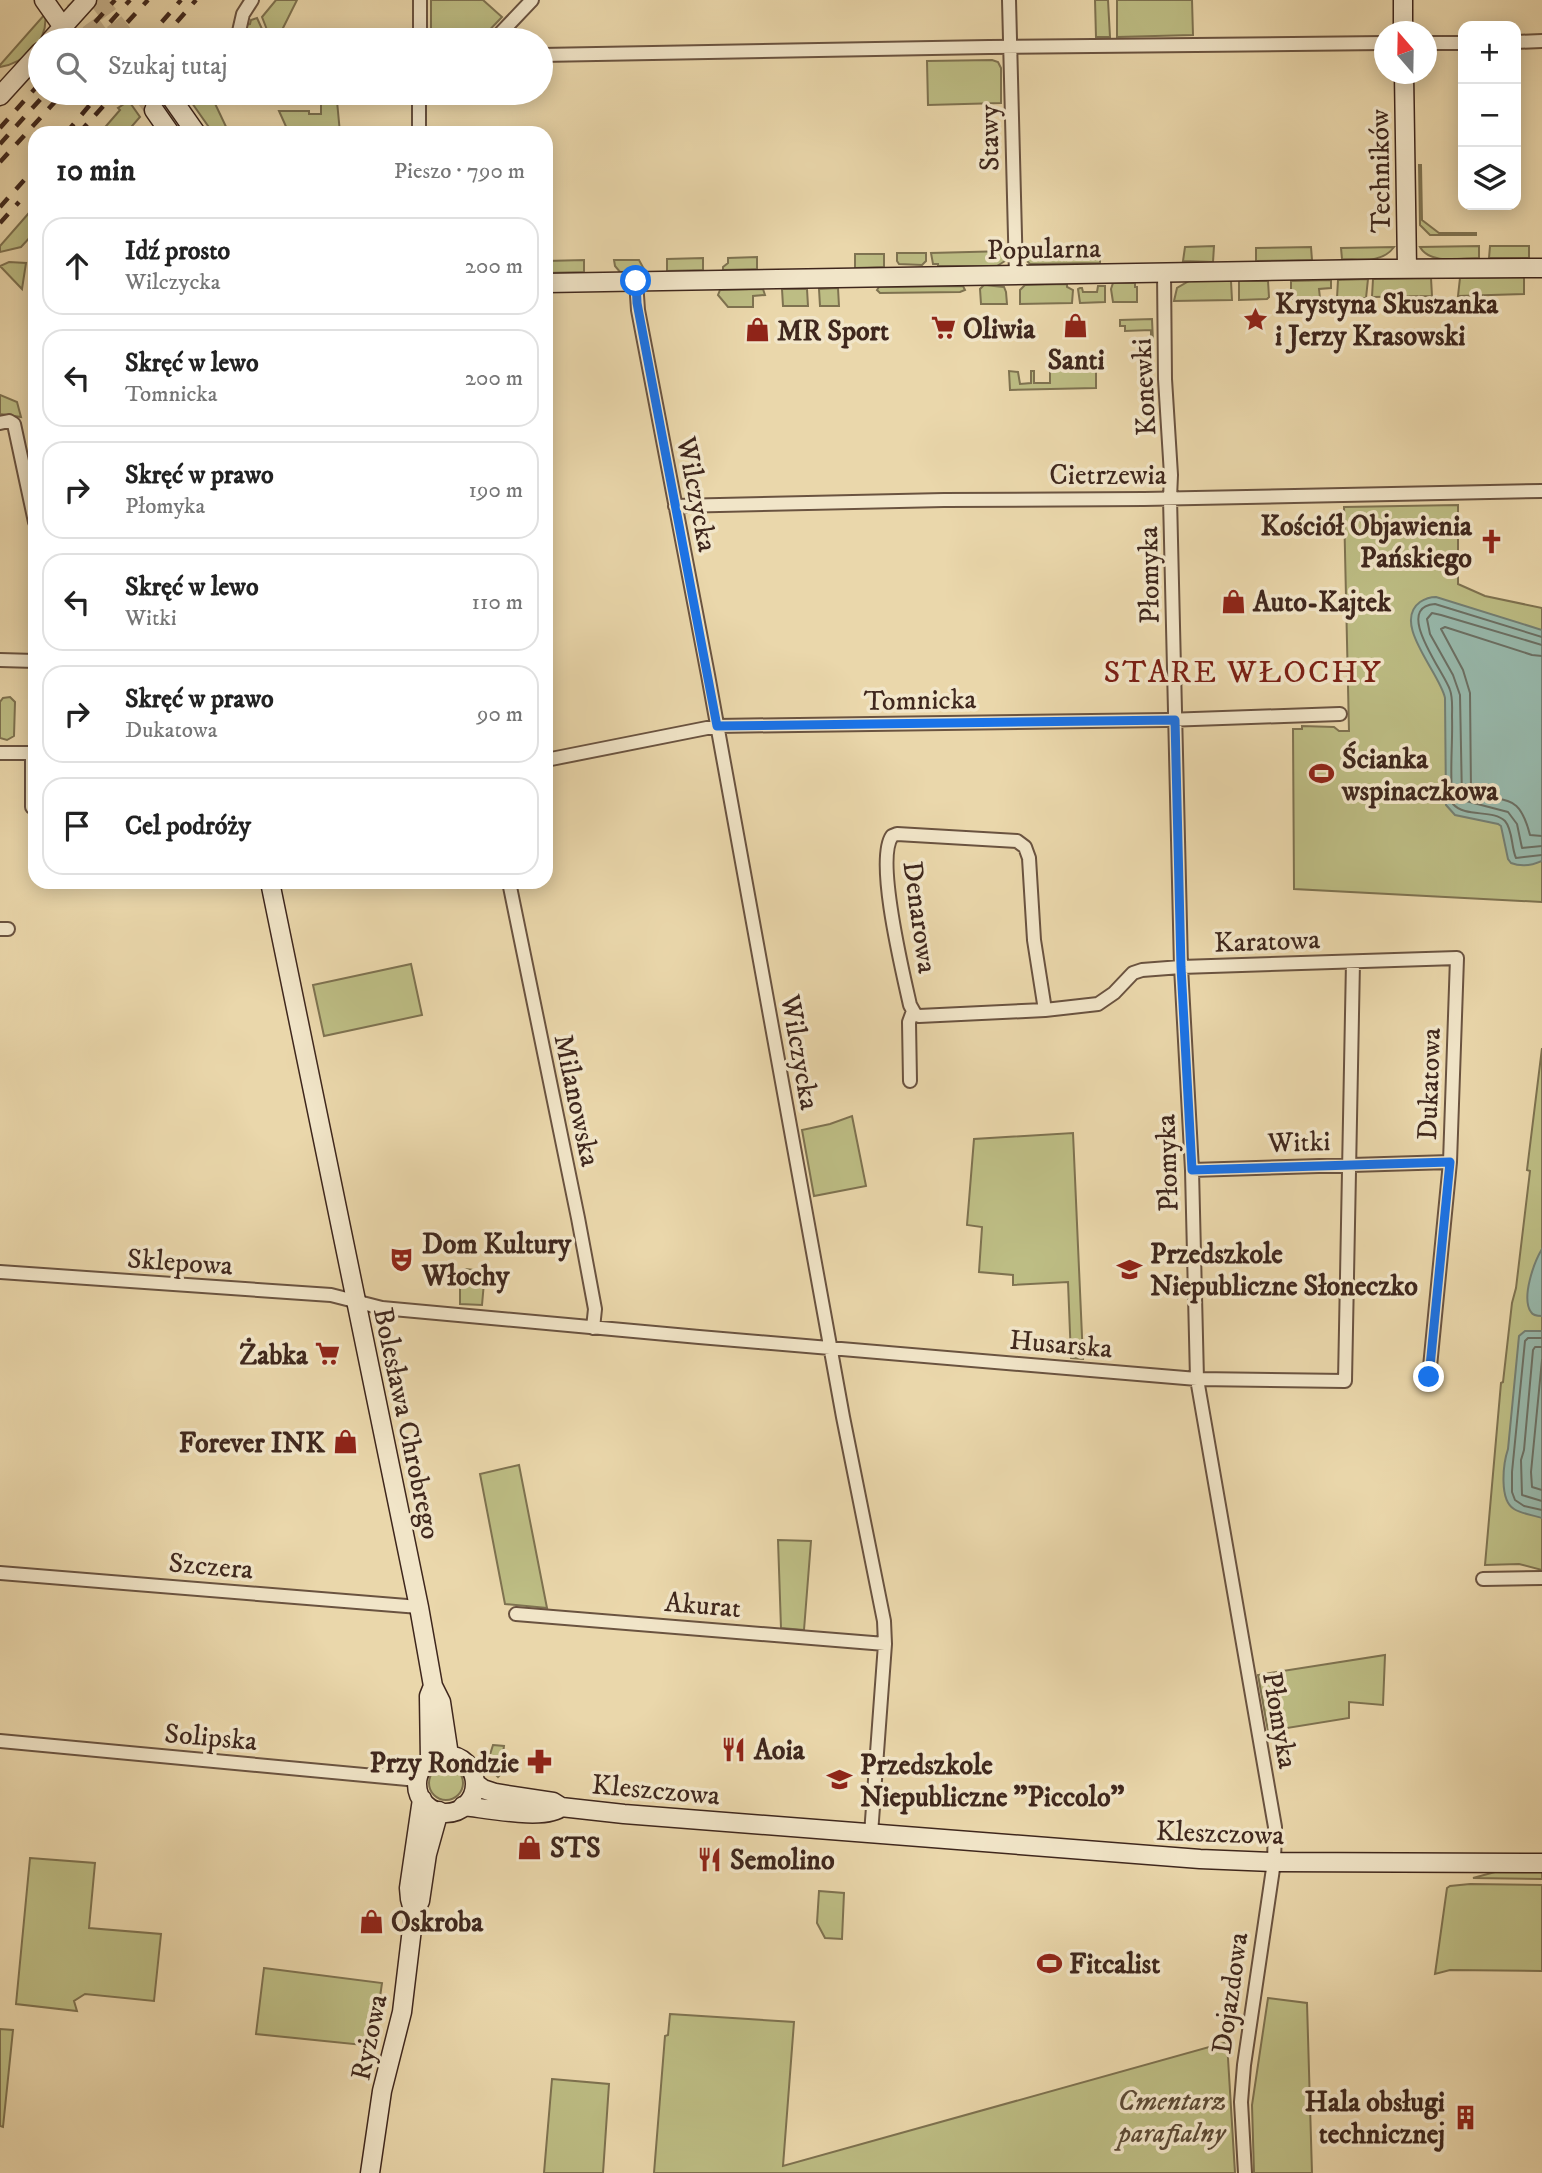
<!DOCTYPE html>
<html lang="pl">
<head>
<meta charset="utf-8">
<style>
  body { margin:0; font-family:"IM FELL DW Pica",serif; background:#f6f6f6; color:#222 }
  .controls { position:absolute; right:21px; top:21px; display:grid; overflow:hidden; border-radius:14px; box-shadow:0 4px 18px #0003 }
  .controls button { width:63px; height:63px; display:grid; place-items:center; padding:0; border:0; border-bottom:2px solid #e0e0e0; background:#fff; color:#222; font:35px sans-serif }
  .compass { position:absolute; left:1374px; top:21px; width:63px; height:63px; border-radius:50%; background:#fff; box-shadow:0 4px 18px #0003; rotate:340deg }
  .stop { position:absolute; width:21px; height:21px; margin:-16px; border:5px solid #1a73e8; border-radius:50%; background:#fff }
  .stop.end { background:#1a73e8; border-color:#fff; box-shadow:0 2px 7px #0008 }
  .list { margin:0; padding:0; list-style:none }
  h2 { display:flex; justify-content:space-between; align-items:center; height:91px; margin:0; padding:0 28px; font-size:30px }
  h2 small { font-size:23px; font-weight:400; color:#767676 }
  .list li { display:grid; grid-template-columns:46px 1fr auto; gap:21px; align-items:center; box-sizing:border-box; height:98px; margin:0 14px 14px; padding:0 14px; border:2px solid #e0e0e0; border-radius:21px }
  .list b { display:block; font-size:26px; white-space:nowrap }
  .list p { margin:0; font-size:23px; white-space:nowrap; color:#767676 }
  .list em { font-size:23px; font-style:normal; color:#767676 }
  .icon { flex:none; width:38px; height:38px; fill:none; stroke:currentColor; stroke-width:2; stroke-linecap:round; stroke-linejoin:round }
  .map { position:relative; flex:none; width:1542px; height:2173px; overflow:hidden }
  .search { position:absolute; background:#fff; box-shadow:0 4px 18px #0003; left:28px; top:28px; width:525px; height:77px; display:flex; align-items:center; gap:18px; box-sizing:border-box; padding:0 24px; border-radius:38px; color:#767676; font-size:26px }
  .panel { position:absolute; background:#fff; box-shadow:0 4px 18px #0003; left:28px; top:126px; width:525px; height:763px; border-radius:21px }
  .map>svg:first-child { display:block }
  .green { fill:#bdbd84; stroke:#7e7250; stroke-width:2 }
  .water { fill:#98b9ac; stroke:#747f73; stroke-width:2 }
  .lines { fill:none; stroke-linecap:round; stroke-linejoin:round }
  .shore { stroke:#6c7064; stroke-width:2 }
  .secondary-tunnel { stroke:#c8b48f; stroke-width:18; stroke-dasharray:18 9; stroke-linecap:butt }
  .street-casing { stroke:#6a5340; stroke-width:16 }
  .secondary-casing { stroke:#3f271d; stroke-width:21 }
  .street { stroke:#f1e5c8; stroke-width:12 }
  .secondary { stroke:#f1e5c8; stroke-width:18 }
  .rail { stroke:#3f271d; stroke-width:4.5; stroke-dasharray:12 12; stroke-linecap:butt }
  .route { stroke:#1a73e8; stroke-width:9 }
  .labels { text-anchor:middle; stroke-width:7; stroke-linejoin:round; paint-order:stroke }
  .street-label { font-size:28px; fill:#3f271d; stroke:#f1e5c8 }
  .poi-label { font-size:28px; font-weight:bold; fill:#3f271d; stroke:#f1e5c8; text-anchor:start }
  .park-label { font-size:28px; font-style:italic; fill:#5e4c37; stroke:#f1e5c8 }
  .quarter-label { font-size:32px; letter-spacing:2px; fill:#7a1f14; stroke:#f1e5c8 }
</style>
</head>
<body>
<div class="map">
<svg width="1542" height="2173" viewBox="0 0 1542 2173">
  <rect width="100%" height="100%" fill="#ead7ab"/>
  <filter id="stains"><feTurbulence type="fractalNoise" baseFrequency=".00286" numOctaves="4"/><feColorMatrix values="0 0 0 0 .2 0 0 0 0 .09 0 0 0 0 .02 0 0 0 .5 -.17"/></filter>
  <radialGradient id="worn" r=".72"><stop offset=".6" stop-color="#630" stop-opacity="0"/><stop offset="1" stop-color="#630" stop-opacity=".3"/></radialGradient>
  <!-- green -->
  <path class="green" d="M276,0H297L280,34V37L285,40H271L262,17Z
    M431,0H483L502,17L480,40H431Z
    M1095,0H1108L1110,37H1096Z
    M1117,0H1192L1193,35L1117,37Z
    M45,14C49,41 24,63 0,67V65Z
    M257,18L267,40H241L244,25L250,24L251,20Z
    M992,60L998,62L1001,68V103L928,105L927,61Z
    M185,93H192L193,98L199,100L205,98L206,93H210L229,133H213Z
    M321,93H340V100L337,101L340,133L288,131L279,111H309V114H321Z
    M126,97L140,117L126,133H100L120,110L118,108L127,102Z
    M1419,165H1421L1422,220L1439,233H1476V235H1430L1420,225Z
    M35,206V237L32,235L21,247L0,252V246Z
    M1214,246L1213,262L1183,261L1185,247Z
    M1479,246V258C1461,258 1430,265 1420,247Z
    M1490,246H1529V258H1489Z
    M1311,247L1312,260L1256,261V248Z
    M1394,247C1382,264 1360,259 1342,259L1341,248Z
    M1007,251L1005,261L997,266H938V264H933L931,253Z
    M1022,251L1052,252L1064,258H1100V263L1030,264L1024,258Z
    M897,253H926V261L922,265L899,264L897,261Z
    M855,254H884V267L855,268Z
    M757,257V269L723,270V267L728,263V258Z
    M703,258V270L667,271V259Z
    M584,260V272L546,273V261Z
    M614,260H639L645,271L620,272L615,266Z
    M9,262L26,263L22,289L0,266Z
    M1524,277V294L1458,296L1460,278Z
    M1431,278L1432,296L1372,297L1373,279Z
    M1368,279L1366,298H1337L1338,280Z
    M1331,280V288L1319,289L1320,298L1291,299V281Z
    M1189,281H1231L1232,300L1174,301L1177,288Z
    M1239,281H1268L1269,297L1267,299L1239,300Z
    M1113,283H1135V287H1137V302H1113L1111,289Z
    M1067,284V287L1073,290L1072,303L1020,304V290L1025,285Z
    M984,285L1004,287L1006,292L1007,304H981L980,289Z
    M963,286L965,290L960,292L880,293L877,290L879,287Z
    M1098,286H1105V302L1080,303L1078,289L1080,288H1082L1083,292H1097Z
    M838,288L839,306H820L819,289Z
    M763,289L765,295L753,296V307H728L718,295L720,290Z
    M782,289H807L808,306H783Z
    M1152,319L1153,342H1145V341L1151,340V330L1125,331V326H1120V320Z
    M1096,363V388L1010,390L1009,371L1018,372L1020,384L1031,383V371H1034V383H1050V364Z
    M0,395L17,402L21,417L0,414Z
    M1458,505V584L1485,596L1542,608V902L1294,889L1293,729H1302V726L1334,727L1339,731H1349L1344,507Z
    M10,697L15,702L14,736L7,740L0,738V702L3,698Z
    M411,964L422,1015L324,1036L313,985Z
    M1542,1048V1570L1519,1564L1485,1565L1501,1383L1503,1382L1512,1303L1516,1288L1530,1171L1527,1170Z
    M852,1116L866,1186L814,1196L802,1130L830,1124Z
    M1073,1133L1083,1359L1071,1358L1068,1282L1013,1285V1275L979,1272L982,1227L967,1225L974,1139Z
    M465,1269L485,1271L482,1305L460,1304V1276L464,1273Z
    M519,1465L547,1608L505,1604L480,1474Z
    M778,1540L811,1541L804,1630L781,1628Z
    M1385,1655L1383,1705L1349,1702V1718L1268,1731L1258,1675Z
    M493,1745L504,1746L500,1775L498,1777L494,1773L488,1761Z
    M429 1783a17 17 0 1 1 34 0a17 17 0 1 1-34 0Z
    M30,1858L95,1863L89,1928L161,1934L154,2001L85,1994L74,2001L77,2011L16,2004Z
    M1495,1872H1542V1879L1473,1878Z
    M1470,1884L1542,1885V1971L1450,1970L1435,1974L1447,1888L1450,1886Z
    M819,1891L844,1893L842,1939L825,1938L817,1923Z
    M264,1968L382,1983L373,2046L256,2034Z
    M1268,1998L1307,2003L1312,2173H1254L1252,2105Z
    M670,2014L794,2022L783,2166L1227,2042L1235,2173H654L665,2036L668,2035Z
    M0,2029L13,2030L3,2127L0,2126Z
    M552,2079L609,2084L603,2173H544Z"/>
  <!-- water -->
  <path class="water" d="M1436,597L1542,630V861C1533,865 1521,867 1511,863L1508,859L1501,826L1498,824L1455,815L1446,805L1445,698C1440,673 1391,623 1420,602C1426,598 1430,597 1436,597Z
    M1542,1249V1316C1538,1316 1533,1316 1531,1312C1521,1298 1534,1262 1542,1249Z
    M1525,1331H1542V1518C1533,1515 1522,1514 1514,1509C1499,1500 1503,1464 1508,1449L1519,1336Z"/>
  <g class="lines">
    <!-- shore -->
    <path class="shore" d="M1542,637L1435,604C1392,607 1445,673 1450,690C1453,698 1452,708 1452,717C1453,745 1449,776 1453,804C1465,818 1493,809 1505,821C1513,830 1511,847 1516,858L1542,855
      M1542,645L1441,615L1432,613L1427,619L1430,634L1453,675L1460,695L1462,800L1508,812L1517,824L1522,848L1542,846
      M1542,656L1532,655L1445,627L1441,629L1463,670L1470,693L1471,791C1505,806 1518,789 1530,835L1542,836
      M1542,1338H1528L1525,1341L1512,1472V1492L1515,1500L1524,1506L1542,1510
      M1542,1347H1535L1533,1350L1524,1450L1521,1460L1522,1495L1542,1501
      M1542,1360L1531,1472L1532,1487L1542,1490"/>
    <!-- secondary-tunnel -->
    <path class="secondary-tunnel" d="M74,0L103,40
      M98,0L128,40
      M141,93L154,110"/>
    <defs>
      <path id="street" d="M1009,0L1016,275
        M237,40L243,14L252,0
        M420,40V0
        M494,40L532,0
        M1516,42L1542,41
        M1426,43H1463
        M541,55L989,47L1384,43
        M419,133V93
        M1164,272L1165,379L1171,475L1170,498L1181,967L1192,1170L1197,1379L1268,1787L1275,1827L1274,1862L1244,2065L1241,2102L1245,2173
        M636,281L638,310L708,675L843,1417L884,1621L885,1644L871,1834
        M0,423L9,421L14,424L35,522
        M675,506L944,500L1144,499L1542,491
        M0,660L35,661
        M0,753H32V807
        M546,760L717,726L1166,720L1340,714
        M509,882L578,1218L595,1309L593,1328
        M0,929H8
        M1045,1010L1034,940L1029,858L1025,847L1017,841L897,834L892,836C875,860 903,973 910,1005L915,1014L919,1016L1045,1010L1098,1004L1114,993L1133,973L1142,970L1181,967L1457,958L1450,1162L1429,1377
        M910,1081L909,1022L913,1011
        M1192,1170L1450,1162
        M0,1272L331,1295L382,1308L699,1337L1197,1379L1345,1381L1353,962
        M0,1573L419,1607
        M1483,1579L1542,1578
        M516,1614L885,1644
        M0,1741L418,1780"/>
      <path id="secondary" d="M44,0L63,27
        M1403,0V32
        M51,40L87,0
        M1404,74L1407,268
        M168,93L196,133
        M0,96L40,52
        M154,110L170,133
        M546,283L1372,269L1542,268
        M270,882L419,1607L433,1686L441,1702L449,1755
        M417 1784a29 29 0 1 1 58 0a29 29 0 1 1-58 0Z
        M430,1760L429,1696L433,1686
        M475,1783L483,1789L495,1793L553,1802L561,1807L624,1814L1200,1859L1274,1862L1542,1863
        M463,1806C484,1808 547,1821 561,1807
        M413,1910L410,1899L409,1888L422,1799
        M370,2173L382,2091L402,2012L414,1912L420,1901L427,1854L439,1811"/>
    </defs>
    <!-- street casing -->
    <use href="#street" class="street-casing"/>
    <!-- secondary casing -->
    <use href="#secondary" class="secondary-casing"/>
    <!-- street -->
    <use href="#street" class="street"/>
    <!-- secondary -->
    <use href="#secondary" class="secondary"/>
    <!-- rail -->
    <path class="rail" d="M79,40L115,0
      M94,40L130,0
      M111,40L148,0
      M146,40L181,0
      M161,40L196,0
      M0,128L40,83
      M66,133L100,93
      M79,133L115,93
      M0,144L46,93
      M0,162L63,93
      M0,207L35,168
      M0,223L19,202"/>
  </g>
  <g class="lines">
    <!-- route -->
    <path class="route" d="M636,281L637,303L717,726L1175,720L1181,967L1192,1170L1450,1162L1429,1377"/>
  </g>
  <!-- icons -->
  <defs>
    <symbol id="sight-bare" viewBox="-9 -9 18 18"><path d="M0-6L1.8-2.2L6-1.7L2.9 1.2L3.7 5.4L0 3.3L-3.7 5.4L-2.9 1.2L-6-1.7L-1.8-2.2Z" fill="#8f2418" stroke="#f1e5c8" stroke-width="2.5" paint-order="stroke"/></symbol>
    <symbol id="shop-bare" viewBox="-9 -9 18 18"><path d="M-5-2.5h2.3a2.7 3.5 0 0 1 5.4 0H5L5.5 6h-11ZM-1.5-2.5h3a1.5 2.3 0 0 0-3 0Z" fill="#8f2418" stroke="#f1e5c8" stroke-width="2.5" paint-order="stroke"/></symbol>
    <symbol id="supermarket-bare" viewBox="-9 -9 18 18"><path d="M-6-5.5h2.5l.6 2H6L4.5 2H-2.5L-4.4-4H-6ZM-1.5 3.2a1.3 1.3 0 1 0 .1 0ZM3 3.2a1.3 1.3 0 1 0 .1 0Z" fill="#8f2418" stroke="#f1e5c8" stroke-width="2.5" paint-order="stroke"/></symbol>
    <symbol id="church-bare" viewBox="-9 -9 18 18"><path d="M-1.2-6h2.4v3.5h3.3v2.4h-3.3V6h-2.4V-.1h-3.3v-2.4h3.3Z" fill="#8f2418" stroke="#f1e5c8" stroke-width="2.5" paint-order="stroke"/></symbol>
    <symbol id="stadium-bare" viewBox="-9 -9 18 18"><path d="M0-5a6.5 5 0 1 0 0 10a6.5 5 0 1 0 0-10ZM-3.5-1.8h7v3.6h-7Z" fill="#8f2418" stroke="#f1e5c8" stroke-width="2.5" paint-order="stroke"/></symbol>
    <symbol id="theatre-bare" viewBox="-9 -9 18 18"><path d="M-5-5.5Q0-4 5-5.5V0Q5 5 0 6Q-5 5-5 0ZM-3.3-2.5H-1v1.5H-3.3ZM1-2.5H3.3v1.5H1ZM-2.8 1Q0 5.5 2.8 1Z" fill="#8f2418" stroke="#f1e5c8" stroke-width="2.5" paint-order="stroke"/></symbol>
    <symbol id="school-bare" viewBox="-9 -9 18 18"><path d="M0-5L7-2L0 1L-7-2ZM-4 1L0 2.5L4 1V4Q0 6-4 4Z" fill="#8f2418" stroke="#f1e5c8" stroke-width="2.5" paint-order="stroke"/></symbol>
    <symbol id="restaurant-bare" viewBox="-9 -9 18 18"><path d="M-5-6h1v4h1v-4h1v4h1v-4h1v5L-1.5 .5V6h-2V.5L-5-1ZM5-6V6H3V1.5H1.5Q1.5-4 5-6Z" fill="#8f2418" stroke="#f1e5c8" stroke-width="2.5" paint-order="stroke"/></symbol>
    <symbol id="pharmacy-bare" viewBox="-9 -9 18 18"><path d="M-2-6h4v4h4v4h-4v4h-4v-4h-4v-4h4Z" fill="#8f2418" stroke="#f1e5c8" stroke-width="2.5" paint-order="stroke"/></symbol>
    <symbol id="building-bare" viewBox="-9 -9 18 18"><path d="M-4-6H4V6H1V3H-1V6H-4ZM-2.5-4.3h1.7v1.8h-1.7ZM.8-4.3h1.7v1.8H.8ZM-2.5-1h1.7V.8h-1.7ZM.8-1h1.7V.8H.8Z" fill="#8f2418" stroke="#f1e5c8" stroke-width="2.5" paint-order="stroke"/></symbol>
  </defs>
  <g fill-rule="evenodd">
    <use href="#sight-bare" x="1238" y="302" width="35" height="35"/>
    <use href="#shop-bare" x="1058" y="308" width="35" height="35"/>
    <use href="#supermarket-bare" x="926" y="310" width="35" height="35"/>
    <use href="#shop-bare" x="740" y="312" width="35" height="35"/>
    <use href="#church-bare" x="1474" y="524" width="35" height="35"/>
    <use href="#shop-bare" x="1216" y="584" width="35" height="35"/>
    <use href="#stadium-bare" x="1304" y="756" width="35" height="35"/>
    <use href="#theatre-bare" x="384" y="1242" width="35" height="35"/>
    <use href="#school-bare" x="1112" y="1252" width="35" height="35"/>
    <use href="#supermarket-bare" x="310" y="1336" width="35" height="35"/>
    <use href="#shop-bare" x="328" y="1424" width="35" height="35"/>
    <use href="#restaurant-bare" x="716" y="1732" width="35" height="35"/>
    <use href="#pharmacy-bare" x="522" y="1744" width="35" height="35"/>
    <use href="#school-bare" x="822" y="1762" width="35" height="35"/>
    <use href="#shop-bare" x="512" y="1830" width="35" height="35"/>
    <use href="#restaurant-bare" x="692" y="1842" width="35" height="35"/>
    <use href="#shop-bare" x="354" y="1904" width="35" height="35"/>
    <use href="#stadium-bare" x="1032" y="1946" width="35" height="35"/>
    <use href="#building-bare" x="1448" y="2100" width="35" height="35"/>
  </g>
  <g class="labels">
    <!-- street labels -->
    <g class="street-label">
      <text transform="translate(988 138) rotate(-91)" y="10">Stawy</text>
      <text transform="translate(1379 171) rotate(-91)" y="10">Techników</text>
      <text transform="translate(1044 248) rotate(-1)" y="10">Popularna</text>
      <text transform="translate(1143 387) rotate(-93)" y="10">Konewki</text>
      <text x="1108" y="484">Cietrzewia</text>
      <text transform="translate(698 494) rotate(79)" y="10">Wilczycka</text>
      <text transform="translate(1148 575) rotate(-91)" y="10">Płomyka</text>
      <text transform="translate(920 699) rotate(-1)" y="10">Tomnicka</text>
      <text transform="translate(921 917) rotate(82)" y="10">Denarowa</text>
      <text transform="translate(1267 940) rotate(-2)" y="10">Karatowa</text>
      <text transform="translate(801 1052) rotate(80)" y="10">Wilczycka</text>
      <text transform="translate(1428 1084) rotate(-88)" y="10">Dukatowa</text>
      <text transform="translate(578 1100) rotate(78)" y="10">Milanowska</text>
      <text transform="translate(1299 1141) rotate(-2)" y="10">Witki</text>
      <text transform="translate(1166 1163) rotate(-92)" y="10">Płomyka</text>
      <text transform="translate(180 1261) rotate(4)" y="10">Sklepowa</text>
      <text transform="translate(1061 1343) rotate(5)" y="10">Husarska</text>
      <text transform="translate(408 1423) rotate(78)" y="10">Bolesława Chrobrego</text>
      <text transform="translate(211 1565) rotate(5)" y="10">Szczera</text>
      <text transform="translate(703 1604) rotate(5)" y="10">Akurat</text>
      <text transform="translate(1281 1720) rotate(80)" y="10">Płomyka</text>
      <text transform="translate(211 1736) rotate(5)" y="10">Solipska</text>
      <text transform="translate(656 1789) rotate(5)" y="10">Kleszczowa</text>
      <text transform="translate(1220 1832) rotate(2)" y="10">Kleszczowa</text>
      <text transform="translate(1229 1993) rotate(-82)" y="10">Dojazdowa</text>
      <text transform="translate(368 2037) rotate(-78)" y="10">Ryżowa</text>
    </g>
    <!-- poi labels -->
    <g class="poi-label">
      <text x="1275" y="313">Krystyna Skuszanka<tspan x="1275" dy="32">i Jerzy Krasowski</tspan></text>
      <text x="963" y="338">Oliwia</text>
      <text x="777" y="340">MR Sport</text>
      <text x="1076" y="369" text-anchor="middle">Santi</text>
      <text x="1472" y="535" text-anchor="end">Kościół Objawienia<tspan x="1472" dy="32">Pańskiego</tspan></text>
      <text x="1253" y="611">Auto-Kajtek</text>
      <text x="1342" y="768">Ścianka<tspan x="1342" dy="32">wspinaczkowa</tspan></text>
      <text x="422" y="1253">Dom Kultury<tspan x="422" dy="32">Włochy</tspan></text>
      <text x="1150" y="1263">Przedszkole<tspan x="1150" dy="32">Niepubliczne Słoneczko</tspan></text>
      <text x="308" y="1364" text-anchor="end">Żabka</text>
      <text x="325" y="1452" text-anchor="end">Forever INK</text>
      <text x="754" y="1759">Aoia</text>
      <text x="519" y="1772" text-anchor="end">Przy Rondzie</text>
      <text x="860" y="1774">Przedszkole<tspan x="860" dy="32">Niepubliczne "Piccolo"</tspan></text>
      <text x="550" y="1857">STS</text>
      <text x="730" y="1869">Semolino</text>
      <text x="391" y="1931">Oskroba</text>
      <text x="1069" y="1973">Fitcalist</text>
      <text x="1445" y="2111" text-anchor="end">Hala obsługi<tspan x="1445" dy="32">technicznej</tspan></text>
    </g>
    <!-- park labels -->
    <g class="park-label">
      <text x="1172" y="2110">Cmentarz<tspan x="1172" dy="32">parafialny</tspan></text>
    </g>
    <!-- quarter labels -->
    <g class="quarter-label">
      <text x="1243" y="682">STARE WŁOCHY</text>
    </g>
  </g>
  <rect width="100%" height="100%" filter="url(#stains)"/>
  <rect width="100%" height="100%" fill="url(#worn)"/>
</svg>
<div class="controls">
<button>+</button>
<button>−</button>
<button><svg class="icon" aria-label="layers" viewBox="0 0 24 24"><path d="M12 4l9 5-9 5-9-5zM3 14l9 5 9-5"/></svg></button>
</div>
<svg class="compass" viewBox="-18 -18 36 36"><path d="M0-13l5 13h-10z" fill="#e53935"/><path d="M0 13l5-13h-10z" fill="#767676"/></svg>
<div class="stop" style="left:636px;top:281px"></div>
<div class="stop end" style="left:1429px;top:1377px"></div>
<div class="search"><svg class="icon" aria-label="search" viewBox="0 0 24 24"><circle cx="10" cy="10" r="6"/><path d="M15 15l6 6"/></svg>Szukaj tutaj</div>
<section class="panel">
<h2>10 min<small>Pieszo · 790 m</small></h2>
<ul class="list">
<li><svg class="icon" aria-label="ahead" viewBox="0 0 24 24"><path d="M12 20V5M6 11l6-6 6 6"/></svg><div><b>Idź prosto</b><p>Wilczycka</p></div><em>200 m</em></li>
<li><svg class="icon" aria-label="left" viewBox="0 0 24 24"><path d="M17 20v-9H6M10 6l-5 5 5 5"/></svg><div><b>Skręć w lewo</b><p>Tomnicka</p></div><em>200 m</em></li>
<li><svg class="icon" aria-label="right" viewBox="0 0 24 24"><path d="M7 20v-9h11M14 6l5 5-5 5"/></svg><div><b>Skręć w prawo</b><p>Płomyka</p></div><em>190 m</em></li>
<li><svg class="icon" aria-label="left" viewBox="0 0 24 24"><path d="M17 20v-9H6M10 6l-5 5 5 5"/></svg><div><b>Skręć w lewo</b><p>Witki</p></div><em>110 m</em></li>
<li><svg class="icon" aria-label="right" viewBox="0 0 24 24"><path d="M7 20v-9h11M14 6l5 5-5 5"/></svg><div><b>Skręć w prawo</b><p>Dukatowa</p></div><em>90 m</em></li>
<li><svg class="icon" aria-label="arrive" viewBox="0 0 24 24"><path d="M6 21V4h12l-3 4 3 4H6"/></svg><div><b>Cel podróży</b></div></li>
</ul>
</section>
</div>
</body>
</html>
